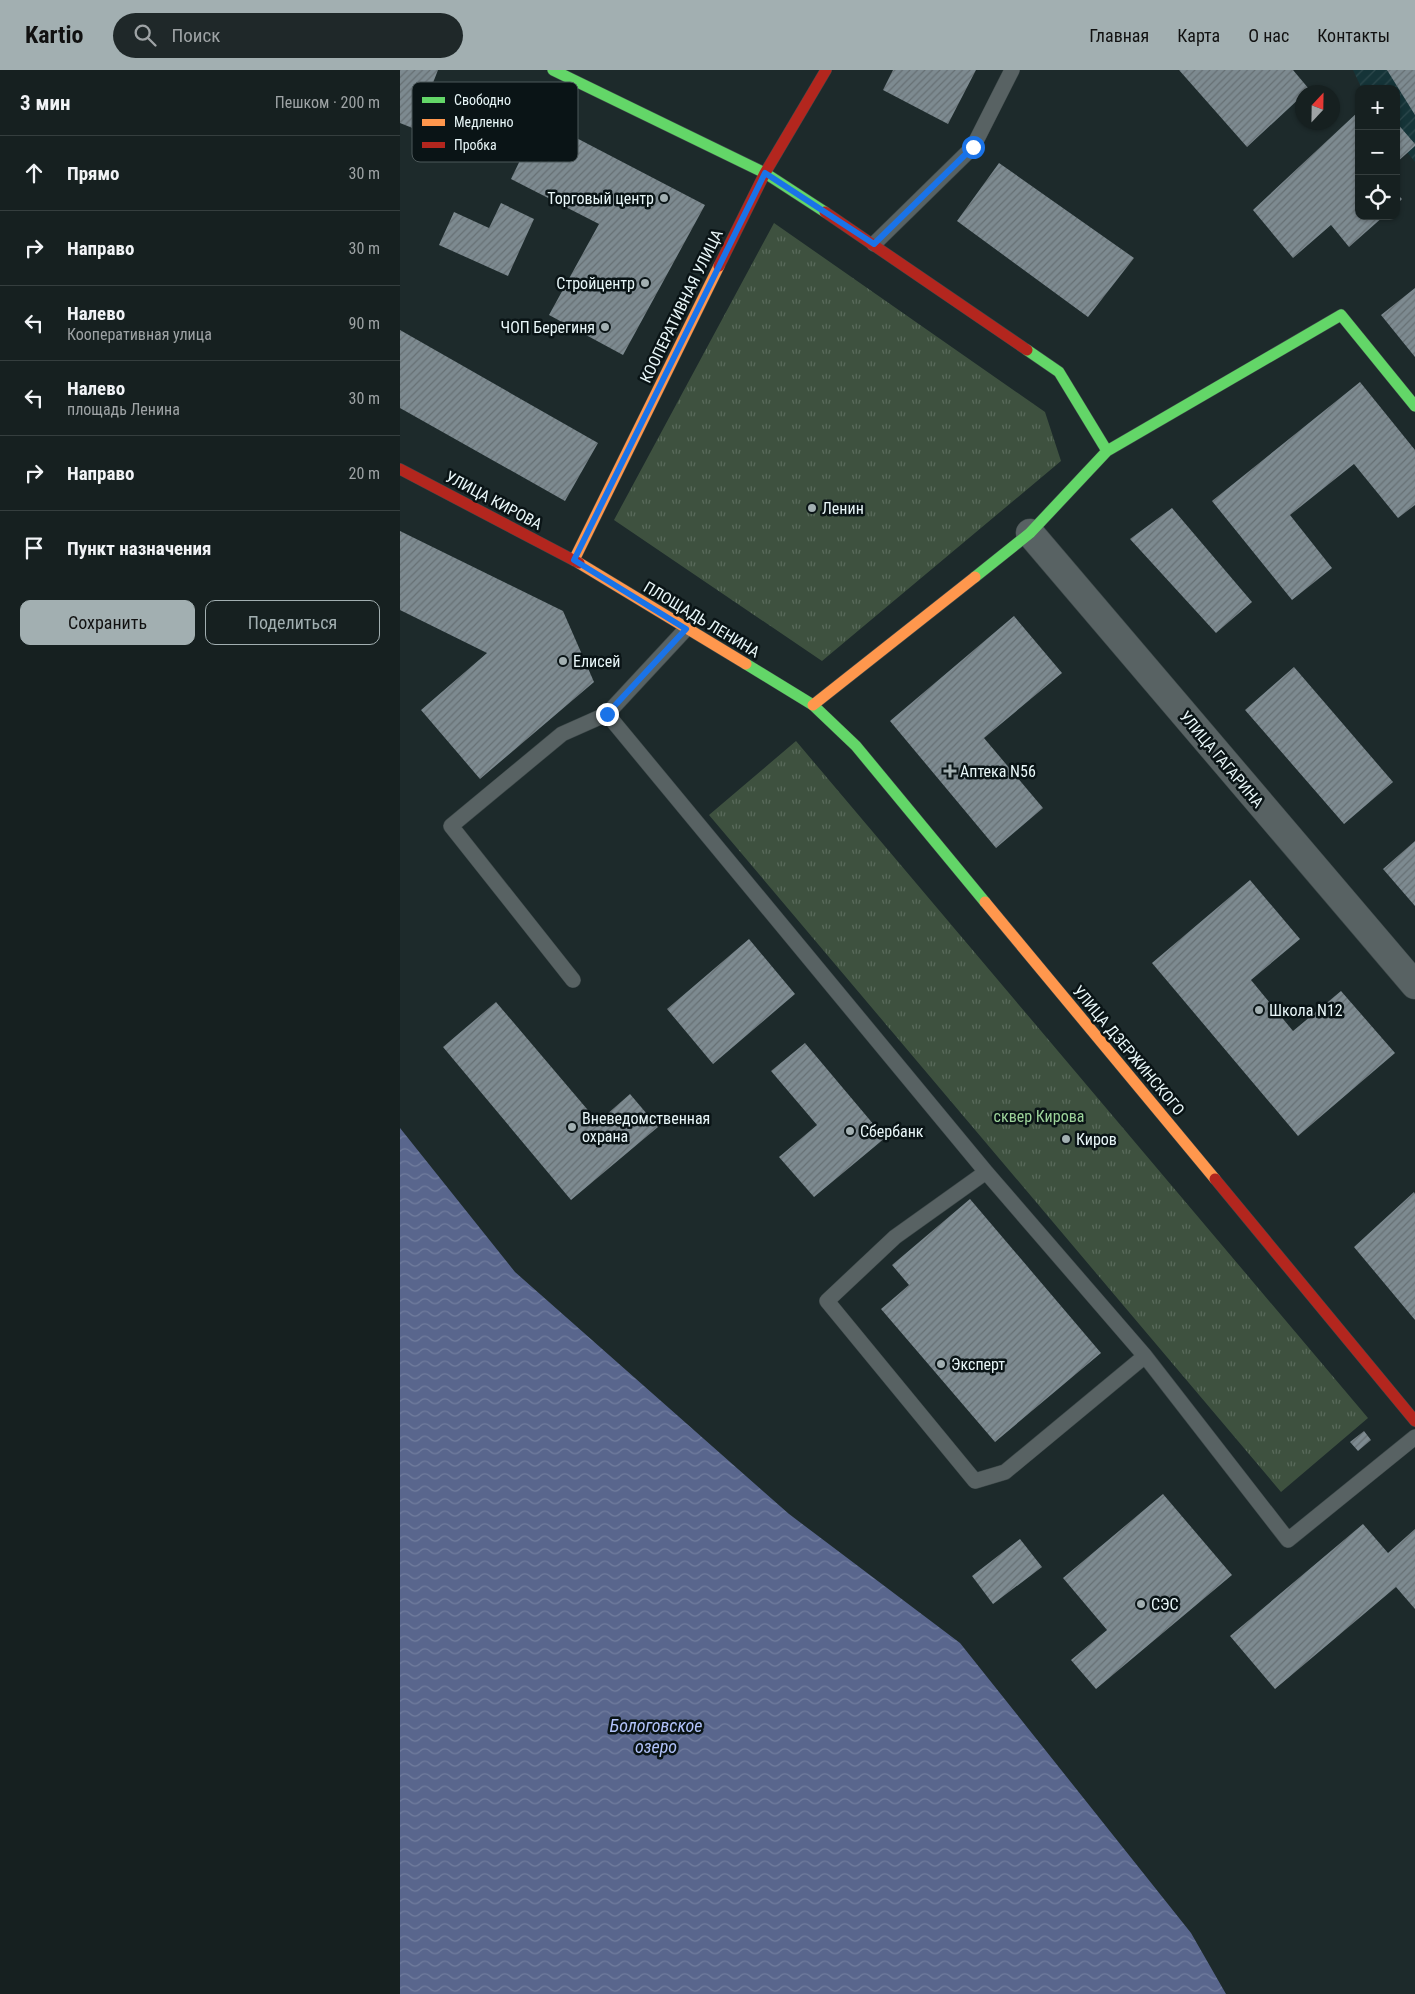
<!DOCTYPE html>
<html lang="ru">
<head>
<meta charset="utf-8">
<style>
  body { margin:0; font-family:"Roboto Condensed",sans-serif; background:#1f2829; color:#f1f3f6 }
  .controls { position:absolute; right:15px; top:15px; display:grid; overflow:hidden; border-radius:10px; box-shadow:0 1px 4px #0004 }
  .controls button { width:45px; height:45px; display:grid; place-items:center; padding:0; border:0; border-bottom:1px solid #353e3e; background:#162020; color:#f1f3f6; font:25px sans-serif }
  .compass { position:absolute; left:895px; top:15px; width:45px; height:45px; border-radius:50%; background:#162020; box-shadow:0 1px 4px #0004; rotate:22deg }
  .stop { position:absolute; width:15px; height:15px; margin:-11px; border:4px solid #1a73e8; border-radius:50%; background:#fff }
  .stop.end { background:#1a73e8; border-color:#fff; box-shadow:0 1px 5px #0008 }
  .list { margin:0; padding:0; list-style:none }
  h2 { display:flex; justify-content:space-between; align-items:center; height:65px; margin:0; padding:0 20px; font-size:21px }
  h2 small { font-size:16px; font-weight:400; color:#9ea3a5 }
  .list li { display:grid; grid-template-columns:32px 1fr auto; gap:15px; align-items:center; box-sizing:border-box; height:75px; padding:0 20px; border-top:1px solid #353e3e }
  .list b { display:block; font-size:19px; white-space:nowrap }
  .list p { margin:0; font-size:16px; white-space:nowrap; color:#9ea3a5 }
  .list em { font-size:16px; font-style:normal; color:#9ea3a5 }
  .actions { display:flex; gap:10px; padding:15px 20px }
  .actions a { flex:1; padding:11px 0; border:1px solid #a2afb1; border-radius:10px; text-align:center; font-size:18px; color:#a2afb1 }
  .actions .main { background:#a2afb1; color:#111 }
  .icon { flex:none; width:28px; height:28px; fill:none; stroke:currentColor; stroke-width:2; stroke-linecap:round; stroke-linejoin:round }
  .map { position:relative; flex:none; width:1015px; height:1924px; overflow:hidden }
  header { display:flex; align-items:center; gap:30px; box-sizing:border-box; height:70px; padding:0 25px; background:#a2afb1; color:#111 }
  header strong { font-size:24px }
  nav { display:flex; gap:28px; margin-inline-start:auto; font-size:18px }
  .search { width:350px; height:45px; background:#1f2829; display:flex; align-items:center; gap:12px; box-sizing:border-box; padding:0 18px; border-radius:28px; color:#9ea3a5; font-size:19px }
  main { display:flex }
  aside { flex:1; background:#162020 }
  .map>svg:first-child { display:block }
  .industrial { fill:url(#industrial-furrows) }
  .grass { fill:url(#grass-tufts) }
  .water { fill:url(#water-waves) }
  .building { fill:url(#building-hatch) }
  .lines { fill:none; stroke-linecap:round; stroke-linejoin:round }
  .lane-casing { stroke:#3d4849; stroke-width:16 }
  .street-casing { stroke:#3d4849; stroke-width:29 }
  .fast-casing { stroke:#3d4849; stroke-width:12 }
  .slow-casing { stroke:#3d4849; stroke-width:12 }
  .jam-casing { stroke:#3d4849; stroke-width:12 }
  .lane { stroke:#586263; stroke-width:15 }
  .street { stroke:#586263; stroke-width:28 }
  .fast { stroke:#63d668; stroke-width:11 }
  .slow { stroke:#ff974d; stroke-width:11 }
  .jam { stroke:#b3261e; stroke-width:11 }
  .route { stroke:#1a73e8; stroke-width:6 }
  .poi-dot { fill:#a2afb1; stroke:#0a1416; stroke-width:2 }
  .labels { text-anchor:middle; stroke-width:5; stroke-linejoin:round; paint-order:stroke }
  .poi-label { font-size:16px; fill:#e9f7f9; stroke:#0a1416; text-anchor:start }
  .street-label { font-size:16px; fill:#e9f7f9; stroke:#0a1416 }
  .park-label { font-size:16px; fill:#9dd49a; stroke:#0a1416 }
  .water-label { font-size:18px; font-style:italic; fill:#b2c3fa; stroke:#0a1416 }
  .key { fill:#0a1416; stroke:#4d585a; stroke-width:1 }
  .key-label { font-size:14px; fill:#e9f7f9 }
</style>
</head>
<body>
<header>
<strong>Kartio</strong>
<div class="search"><svg class="icon" aria-label="search" viewBox="0 0 24 24"><circle cx="10" cy="10" r="6"/><path d="M15 15l6 6"/></svg>Поиск</div>
<nav><a>Главная</a><a>Карта</a><a>О нас</a><a>Контакты</a></nav>
</header>
<main>
<aside>
<h2>3 мин<small>Пешком · 200 m</small></h2>
<ul class="list">
<li><svg class="icon" aria-label="ahead" viewBox="0 0 24 24"><path d="M12 20V5M6 11l6-6 6 6"/></svg><div><b>Прямо</b></div><em>30 m</em></li>
<li><svg class="icon" aria-label="right" viewBox="0 0 24 24"><path d="M7 20v-9h11M14 6l5 5-5 5"/></svg><div><b>Направо</b></div><em>30 m</em></li>
<li><svg class="icon" aria-label="left" viewBox="0 0 24 24"><path d="M17 20v-9H6M10 6l-5 5 5 5"/></svg><div><b>Налево</b><p>Кооперативная улица</p></div><em>90 m</em></li>
<li><svg class="icon" aria-label="left" viewBox="0 0 24 24"><path d="M17 20v-9H6M10 6l-5 5 5 5"/></svg><div><b>Налево</b><p>площадь Ленина</p></div><em>30 m</em></li>
<li><svg class="icon" aria-label="right" viewBox="0 0 24 24"><path d="M7 20v-9h11M14 6l5 5-5 5"/></svg><div><b>Направо</b></div><em>20 m</em></li>
<li><svg class="icon" aria-label="arrive" viewBox="0 0 24 24"><path d="M6 21V4h12l-3 4 3 4H6"/></svg><div><b>Пункт назначения</b></div></li>
</ul>
<div class="actions"><a class="main">Сохранить</a><a>Поделиться</a></div>
</aside>
<div class="map">
<svg width="1015" height="1924" viewBox="0 0 1015 1924">
  <defs>
    <pattern id="industrial-furrows" width="10" height="10" patternUnits="userSpaceOnUse" patternTransform="scale(1.25)"><rect width="10" height="10" fill="#153438"/><path d="M-1 1l2-2M0 10L10 0M9 11l2-2" fill="none" stroke="#2c484c"/></pattern>
    <pattern id="grass-tufts" width="24" height="20" patternUnits="userSpaceOnUse" patternTransform="scale(1.25)"><rect width="24" height="20" fill="#3e513f"/><path d="M3 7l-1-3M5 7V3M7 7l1-3M15 17l-1-3M17 17v-4M19 17l1-3" fill="none" stroke="#5a6b5c"/></pattern>
    <pattern id="water-waves" width="16" height="10" patternUnits="userSpaceOnUse" patternTransform="scale(1.25)"><rect width="16" height="10" fill="#59668d"/><path d="M0 5q4-4 8 0t8 0" fill="none" stroke="#717d9e"/></pattern>
    <pattern id="building-hatch" width="6" height="6" patternUnits="userSpaceOnUse" patternTransform="scale(1.25)"><rect width="6" height="6" fill="#7d8a90"/><path d="M-1 1l2-2M0 6l6-6M5 7l2-2" fill="none" stroke="#677074"/></pattern>
  </defs>
  <rect width="100%" height="100%" fill="#1d2a2b"/>
  <!-- industrial -->
  <path class="industrial" d="M953,0H1015V92L996,68V19H962Z"/>
  <!-- grass -->
  <path class="grass" d="M374,153L645,342L661,391L422,591L214,450Z
    M396,671L968,1348L881,1422L309,745Z"/>
  <!-- water -->
  <path class="water" d="M0,1058L115,1202L389,1444L560,1573L791,1863L826,1924H0Z"/>
  <!-- building -->
  <path class="building" d="M0,0H38L15,59L0,53Z
    M493,0H576L548,54L483,20Z
    M779,0H893L909,19L902,22V26L847,77Z
    M987,0H1015V45Z
    M959,41V146H984L949,177L931,155L893,188L853,140Z
    M140,49L305,135L223,285L149,245L199,154L111,109Z
    M996,52L1015,74V76L996,93Z
    M599,93L734,188L688,247L557,151Z
    M996,123L1002,129L996,135Z
    M101,133L134,149L108,206L39,175L54,142L89,158Z
    M1015,218V287L981,245Z
    M0,260L198,373L165,431L0,338Z
    M960,312L1015,380V435L998,448L954,394L890,445L932,498L892,530L812,431Z
    M772,438L852,532L816,563L730,469Z
    M0,461L163,541L194,612L80,709L21,640L87,583L0,540Z
    M614,546L662,603L584,668L643,738L596,778L490,651Z
    M894,597L993,712L944,754L845,640Z
    M1015,771V836L983,799Z
    M850,810L900,869L851,910L893,961L941,921L995,983L898,1066L752,893Z
    M349,869L395,924L313,994L267,939Z
    M96,932L198,1052L230,1024L258,1057L171,1130L43,977Z
    M405,973L485,1068L414,1127L379,1087L417,1055L371,1001Z
    M1014,1122L1015,1124V1250L954,1177Z
    M570,1129L701,1283L595,1372L481,1239L509,1215L492,1195Z
    M964,1361L971,1370L958,1381L950,1372Z
    M763,1424L832,1505L696,1619L671,1590L707,1560L663,1508Z
    M963,1454L988,1483L1015,1459V1539L996,1517L875,1619L830,1566Z
    M620,1469L642,1497L593,1534L572,1506Z"/>
  <g class="lines">
    <defs>
      <path id="lane" d="M474,174L573,77L612,0
        M286,559L207,644L586,1102L745,1286L888,1470L1015,1367
        M173,910L51,756L162,664L207,644
        M586,1102L495,1167L427,1231L575,1411L605,1402L745,1286"/>
      <path id="street" d="M630,463L1015,915"/>
      <path id="fast" d="M153,0L365,103L425,142
        M627,280L659,302L707,381
        M575,507L630,463L707,381L941,245L1015,336
        M346,594L413,635L456,676L585,832"/>
      <path id="slow" d="M174,490L319,196
        M179,493L346,594
        M413,635L575,507
        M585,832L815,1109"/>
      <path id="jam" d="M425,142L627,280
        M319,196L365,103L426,0
        M0,399L179,493
        M815,1109L1015,1351"/>
    </defs>
    <!-- lane casing -->
    <use href="#lane" class="lane-casing"/>
    <!-- street casing -->
    <use href="#street" class="street-casing"/>
    <!-- fast casing -->
    <use href="#fast" class="fast-casing"/>
    <!-- slow casing -->
    <use href="#slow" class="slow-casing"/>
    <!-- jam casing -->
    <use href="#jam" class="jam-casing"/>
    <!-- lane -->
    <use href="#lane" class="lane"/>
    <!-- street -->
    <use href="#street" class="street"/>
    <!-- fast -->
    <use href="#fast" class="fast"/>
    <!-- slow -->
    <use href="#slow" class="slow"/>
    <!-- jam -->
    <use href="#jam" class="jam"/>
  </g>
  <g class="lines">
    <!-- route -->
    <path class="route" d="M207,644L286,559L174,490L365,103L474,174L573,77"/>
  </g>
  <!-- markers -->
  <g class="poi-dot">
    <circle cx="264" cy="128" r="5"/>
    <circle cx="245" cy="213" r="5"/>
    <circle cx="205" cy="257" r="5"/>
    <circle cx="412" cy="438" r="5"/>
    <circle cx="163" cy="591" r="5"/>
    <path d="M547.5 693.5h5v5h5v5h-5v5h-5v-5h-5v-5h5z"/>
    <circle cx="859" cy="940" r="5"/>
    <circle cx="172" cy="1057" r="5"/>
    <circle cx="450" cy="1061" r="5"/>
    <circle cx="666" cy="1069" r="5"/>
    <circle cx="541" cy="1294" r="5"/>
    <circle cx="741" cy="1534" r="5"/>
  </g>
  <g class="labels">
    <!-- poi labels -->
    <g class="poi-label">
      <text x="254" y="134" text-anchor="end">Торговый центр</text>
      <text x="235" y="219" text-anchor="end">Стройцентр</text>
      <text x="195" y="263" text-anchor="end">ЧОП Берегиня</text>
      <text x="422" y="444">Ленин</text>
      <text x="173" y="597">Елисей</text>
      <text x="560" y="707">Аптека N56</text>
      <text x="869" y="946">Школа N12</text>
      <text x="182" y="1054">Вневедомственная<tspan x="182" dy="18">охрана</tspan></text>
      <text x="460" y="1067">Сбербанк</text>
      <text x="676" y="1075">Киров</text>
      <text x="551" y="1300">Эксперт</text>
      <text x="751" y="1540">СЭС</text>
    </g>
    <!-- street labels -->
    <g class="street-label">
      <text transform="translate(281 236) rotate(-64)" y="6">КООПЕРАТИВНАЯ УЛИЦА</text>
      <text transform="translate(94 430) rotate(28)" y="6">УЛИЦА КИРОВА</text>
      <text transform="translate(302 549) rotate(31)" y="6">ПЛОЩАДЬ ЛЕНИНА</text>
      <text transform="translate(822 689) rotate(50)" y="6">УЛИЦА ГАГАРИНА</text>
      <text transform="translate(729 980) rotate(50)" y="6">УЛИЦА ДЗЕРЖИНСКОГО</text>
    </g>
    <!-- park labels -->
    <g class="park-label">
      <text x="639" y="1052">сквер Кирова</text>
    </g>
    <!-- water labels -->
    <g class="water-label">
      <text x="256" y="1662">Бологовское<tspan x="256" dy="21">озеро</tspan></text>
    </g>
  </g>
  <!-- legend -->
  <rect x="12" y="12" width="166" height="80" rx="8" class="key"/>
  <rect x="22" y="27" width="23" height="6" fill="#63d668"/>
  <rect x="22" y="49" width="23" height="7" fill="#ff974d"/>
  <rect x="22" y="72" width="23" height="6" fill="#b3261e"/>
  <g class="key-label">
    <text x="54" y="35">Свободно</text>
    <text x="54" y="57">Медленно</text>
    <text x="54" y="80">Пробка</text>
  </g>
</svg>
<div class="controls">
<button>+</button>
<button>−</button>
<button><svg class="icon" aria-label="locate" viewBox="0 0 24 24"><circle cx="12" cy="12" r="6"/><path d="M12 2v4M12 18v4M2 12h4M18 12h4"/></svg></button>
</div>
<svg class="compass" viewBox="-18 -18 36 36"><path d="M0-13l5 13h-10z" fill="#e53935"/><path d="M0 13l5-13h-10z" fill="#9ea3a5"/></svg>
<div class="stop" style="left:573px;top:77px"></div>
<div class="stop end" style="left:207px;top:644px"></div>
</div>
</main>
</body>
</html>
